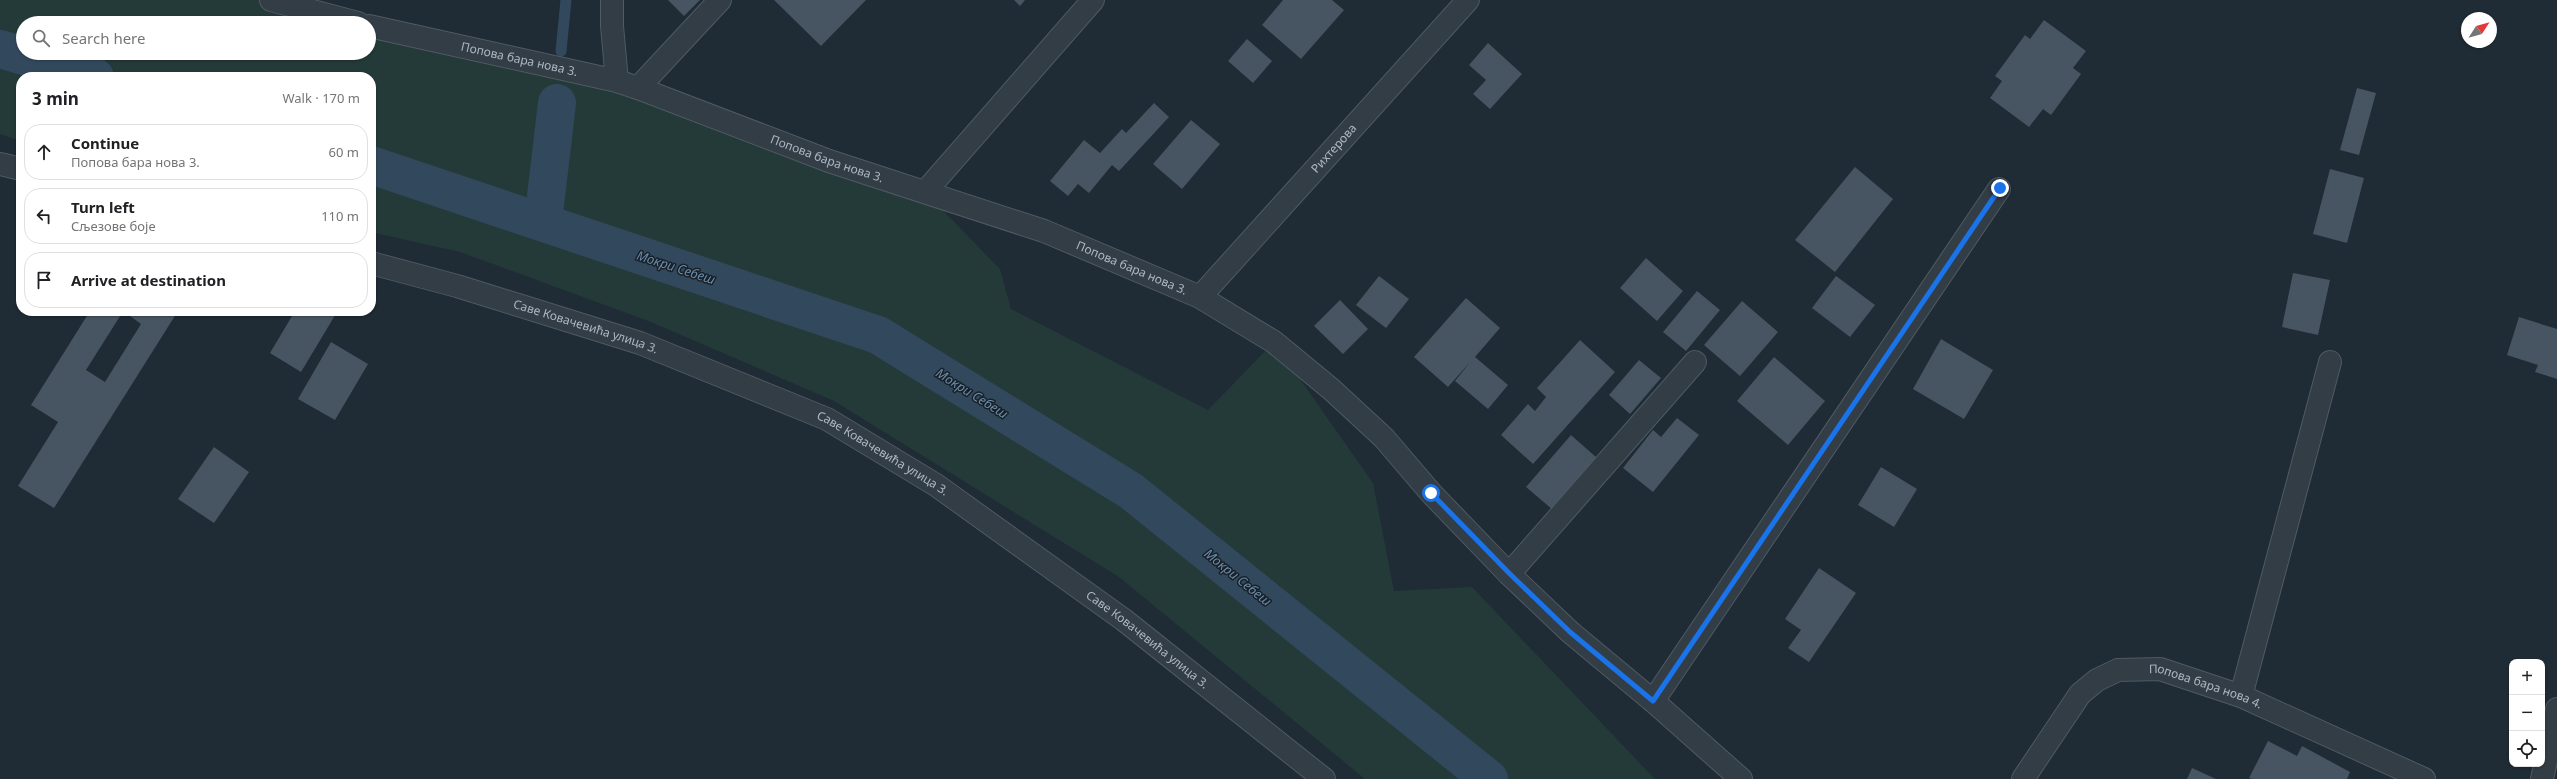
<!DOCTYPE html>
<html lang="en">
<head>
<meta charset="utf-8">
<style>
  body { margin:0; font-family:"Noto Sans",sans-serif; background:#f2f2f2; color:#202124 }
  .controls { position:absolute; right:12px; bottom:12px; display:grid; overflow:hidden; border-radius:8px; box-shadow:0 1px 3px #0004 }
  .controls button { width:36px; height:36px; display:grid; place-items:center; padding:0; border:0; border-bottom:1px solid #e0e0e0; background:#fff; color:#202124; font:20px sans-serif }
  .compass { position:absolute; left:2461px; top:12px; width:36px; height:36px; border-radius:50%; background:#fff; box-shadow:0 1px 3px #0004; rotate:54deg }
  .stop { position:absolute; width:12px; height:12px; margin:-9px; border:3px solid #1a73e8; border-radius:50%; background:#fff }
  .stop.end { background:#1a73e8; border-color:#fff; box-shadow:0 1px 4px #0008 }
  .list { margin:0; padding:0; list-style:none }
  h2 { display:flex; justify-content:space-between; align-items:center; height:52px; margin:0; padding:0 16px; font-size:17px }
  h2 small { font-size:13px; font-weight:400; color:#757577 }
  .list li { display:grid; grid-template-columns:26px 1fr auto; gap:12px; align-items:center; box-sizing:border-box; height:56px; margin:0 8px 8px; padding:0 8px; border:1px solid #e0e0e0; border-radius:16px }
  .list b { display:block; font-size:15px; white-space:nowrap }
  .list p { margin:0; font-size:13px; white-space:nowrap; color:#757577 }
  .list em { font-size:13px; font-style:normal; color:#757577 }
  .icon { flex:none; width:22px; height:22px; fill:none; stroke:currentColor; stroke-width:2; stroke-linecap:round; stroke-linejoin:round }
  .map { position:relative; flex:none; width:2557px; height:779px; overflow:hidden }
  .search { position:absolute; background:#fff; box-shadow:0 1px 3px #0004; left:16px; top:16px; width:360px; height:44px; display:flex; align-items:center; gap:10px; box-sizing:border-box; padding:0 14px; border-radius:22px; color:#757577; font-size:15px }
  .panel { position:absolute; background:#fff; box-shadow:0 1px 3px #0004; left:16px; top:72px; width:360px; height:244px; border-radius:16px }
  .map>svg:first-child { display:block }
  .green { fill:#243a39; fill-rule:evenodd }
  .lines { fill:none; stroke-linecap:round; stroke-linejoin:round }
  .stream { stroke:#32495d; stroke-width:11 }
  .canal { stroke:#32495d; stroke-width:38 }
  .building { fill:#475562 }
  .minor-casing { stroke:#505a64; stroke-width:24 }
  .minor { stroke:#323d46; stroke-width:22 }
  .route { stroke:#1a73e8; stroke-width:5 }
  .labels { text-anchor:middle; stroke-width:3; stroke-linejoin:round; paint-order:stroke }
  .street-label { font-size:12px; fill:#acb7c3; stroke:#18212a }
  .water-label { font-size:13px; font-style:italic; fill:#6c8ca8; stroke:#18212a }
</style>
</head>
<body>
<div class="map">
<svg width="2557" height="779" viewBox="0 0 2557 779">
  <rect width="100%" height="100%" fill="#1f2b35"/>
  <!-- green -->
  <path class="green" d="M0,0H279L617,81L925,192L1000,269L1011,309L1208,410L1274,342L1373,483L1394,591L1472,587L1655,779H1365L1119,577L834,401L651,322L460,252L371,232V77H21V141L0,134ZM23,23H369V53H23Z"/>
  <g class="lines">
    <!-- stream -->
    <path class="stream" d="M561,51L566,0"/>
    <!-- canal -->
    <path class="canal" d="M0,49L95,77
      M371,165L878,335L1131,491L1489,779
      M543,222L557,103"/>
  </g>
  <!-- building -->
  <path class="building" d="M668,0H700L684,16Z
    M774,0H866L821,46Z
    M1014,0H1025L1020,6Z
    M1283,0H1332L1344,10L1301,59L1262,25Z
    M2044,20L2086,51L2073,68L2081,74L2051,115L2043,109L2029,127L1990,98L2002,81L1995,76L2025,35L2030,39Z
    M1247,39L1272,61L1253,83L1228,61Z
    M1488,43L1522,74L1490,109L1473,94L1486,80L1469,65Z
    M2357,88L2376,93L2359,155L2340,150Z
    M1154,103L1169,117L1119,171L1112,165L1089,193L1078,184L1068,196L1050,181L1084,140L1100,153L1122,129L1126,133Z
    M1191,120L1220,144L1182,189L1153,164Z
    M1855,167L1893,199L1835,272L1795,240Z
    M2330,169L2364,178L2347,243L2313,234Z
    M1646,258L1683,291L1657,321L1620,288Z
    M2293,273L2330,280L2318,335L2282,327Z
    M1379,276L1409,299L1386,328L1356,305Z
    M1836,276L1875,305L1850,337L1812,308Z
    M1697,291L1720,310L1686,351L1663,332Z
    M1466,298L1500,328L1475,357L1508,385L1488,409L1455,381L1471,361L1448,387L1414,357Z
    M1340,300L1368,329L1343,354L1314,326Z
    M1742,301L1778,332L1740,376L1704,345Z
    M90,311L122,313L86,370L105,382L141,324L123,311H178L54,508L18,486L58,422L31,405Z
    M295,311L337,312L301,372L270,353Z
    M2519,317L2557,329V379L2535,372L2538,365L2507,355Z
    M1941,339L1993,370L1964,419L1913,389Z
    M1580,340L1615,372L1533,464L1501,435L1528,404L1535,411L1546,397L1537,388Z
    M331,342L368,364L335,420L298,399Z
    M1774,357L1825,401L1788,445L1737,401Z
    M1639,360L1661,378L1630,414L1609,395Z
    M1677,418L1699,435L1653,492L1623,468L1653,430L1661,437Z
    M1571,435L1597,458L1553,510L1526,487Z
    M214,447L249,472L214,523L178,499Z
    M1881,467L1917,489L1894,527L1858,505Z
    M1819,568L1856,593L1809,662L1788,648L1801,630L1785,619Z
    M2268,741L2297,756L2302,746L2350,772L2347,779H2252L2249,778Z
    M2192,768L2216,779H2187Z"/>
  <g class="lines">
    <defs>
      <g id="minor">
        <path d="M271,0L358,23"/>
        <path d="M612,0V26L617,81"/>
        <path id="s1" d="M369,26L617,81L638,88L829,161L1044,231L1200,297L1274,342L1331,389L1384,438L1431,493L1509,574L1570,632L1653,701L1741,779"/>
        <path d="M638,88L720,0"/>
        <path d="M0,164L21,169"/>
        <path d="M925,192L1093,0"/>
        <path id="s2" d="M371,263L457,286L640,343L827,419L936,485L1124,620L1324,779"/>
        <path id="s3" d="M1200,297L1468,0"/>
        <path d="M1509,574L1695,362"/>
        <path d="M2241,696L2330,362"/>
        <path d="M1653,701L1999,189"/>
        <path id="s4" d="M2023,779L2080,694L2097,680L2118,670L2160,669L2241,696L2424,779"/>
        <path d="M2542,779L2557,709"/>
      </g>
    </defs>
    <!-- minor casing -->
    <use href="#minor" class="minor-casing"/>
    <!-- minor -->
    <use href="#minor" class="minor"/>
  </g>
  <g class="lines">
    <!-- route -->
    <path class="route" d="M1431,493L1510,574L1570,632L1653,701L2000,188"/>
  </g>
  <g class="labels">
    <!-- street labels -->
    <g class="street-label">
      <text dy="4" stroke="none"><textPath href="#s1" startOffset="154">Попова бара нова 3.</textPath></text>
      <text dy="4" stroke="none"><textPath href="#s3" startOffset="200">Рихтерова</textPath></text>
      <text dy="4" stroke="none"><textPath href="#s1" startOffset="478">Попова бара нова 3.</textPath></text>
      <text dy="4" stroke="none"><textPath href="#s1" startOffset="802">Попова бара нова 3.</textPath></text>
      <text dy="4" stroke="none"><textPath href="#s2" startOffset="224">Саве Ковачевића улица 3.</textPath></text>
      <text dy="4" stroke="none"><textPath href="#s2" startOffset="548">Саве Ковачевића улица 3.</textPath></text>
      <text dy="4" stroke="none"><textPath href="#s2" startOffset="872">Саве Ковачевића улица 3.</textPath></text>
      <text dy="4" stroke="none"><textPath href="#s4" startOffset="238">Попова бара нова 4.</textPath></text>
    </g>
    <!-- water labels -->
    <g class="water-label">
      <text transform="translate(676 267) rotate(18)" y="5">Мокри Себеш</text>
      <text transform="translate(972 393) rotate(32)" y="5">Мокри Себеш</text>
      <text transform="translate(1238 577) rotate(39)" y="5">Мокри Себеш</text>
    </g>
  </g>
</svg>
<div class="controls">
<button>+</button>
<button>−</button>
<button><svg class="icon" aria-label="locate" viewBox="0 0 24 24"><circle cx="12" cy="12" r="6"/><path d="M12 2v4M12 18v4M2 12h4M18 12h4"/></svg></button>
</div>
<svg class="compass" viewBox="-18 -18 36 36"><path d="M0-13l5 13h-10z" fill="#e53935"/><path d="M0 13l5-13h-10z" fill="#757577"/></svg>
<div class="stop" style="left:1431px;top:493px"></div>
<div class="stop end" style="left:2000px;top:188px"></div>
<div class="search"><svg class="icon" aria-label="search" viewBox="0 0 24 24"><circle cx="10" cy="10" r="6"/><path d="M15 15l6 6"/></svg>Search here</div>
<section class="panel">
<h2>3 min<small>Walk · 170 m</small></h2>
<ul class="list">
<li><svg class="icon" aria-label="ahead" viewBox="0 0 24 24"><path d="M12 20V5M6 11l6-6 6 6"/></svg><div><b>Continue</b><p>Попова бара нова 3.</p></div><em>60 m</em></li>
<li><svg class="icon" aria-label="left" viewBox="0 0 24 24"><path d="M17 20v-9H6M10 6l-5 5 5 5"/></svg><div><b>Turn left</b><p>Сљезове боје</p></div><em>110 m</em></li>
<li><svg class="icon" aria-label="arrive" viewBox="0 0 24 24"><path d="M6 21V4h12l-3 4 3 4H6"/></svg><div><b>Arrive at destination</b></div></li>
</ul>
</section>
</div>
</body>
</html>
